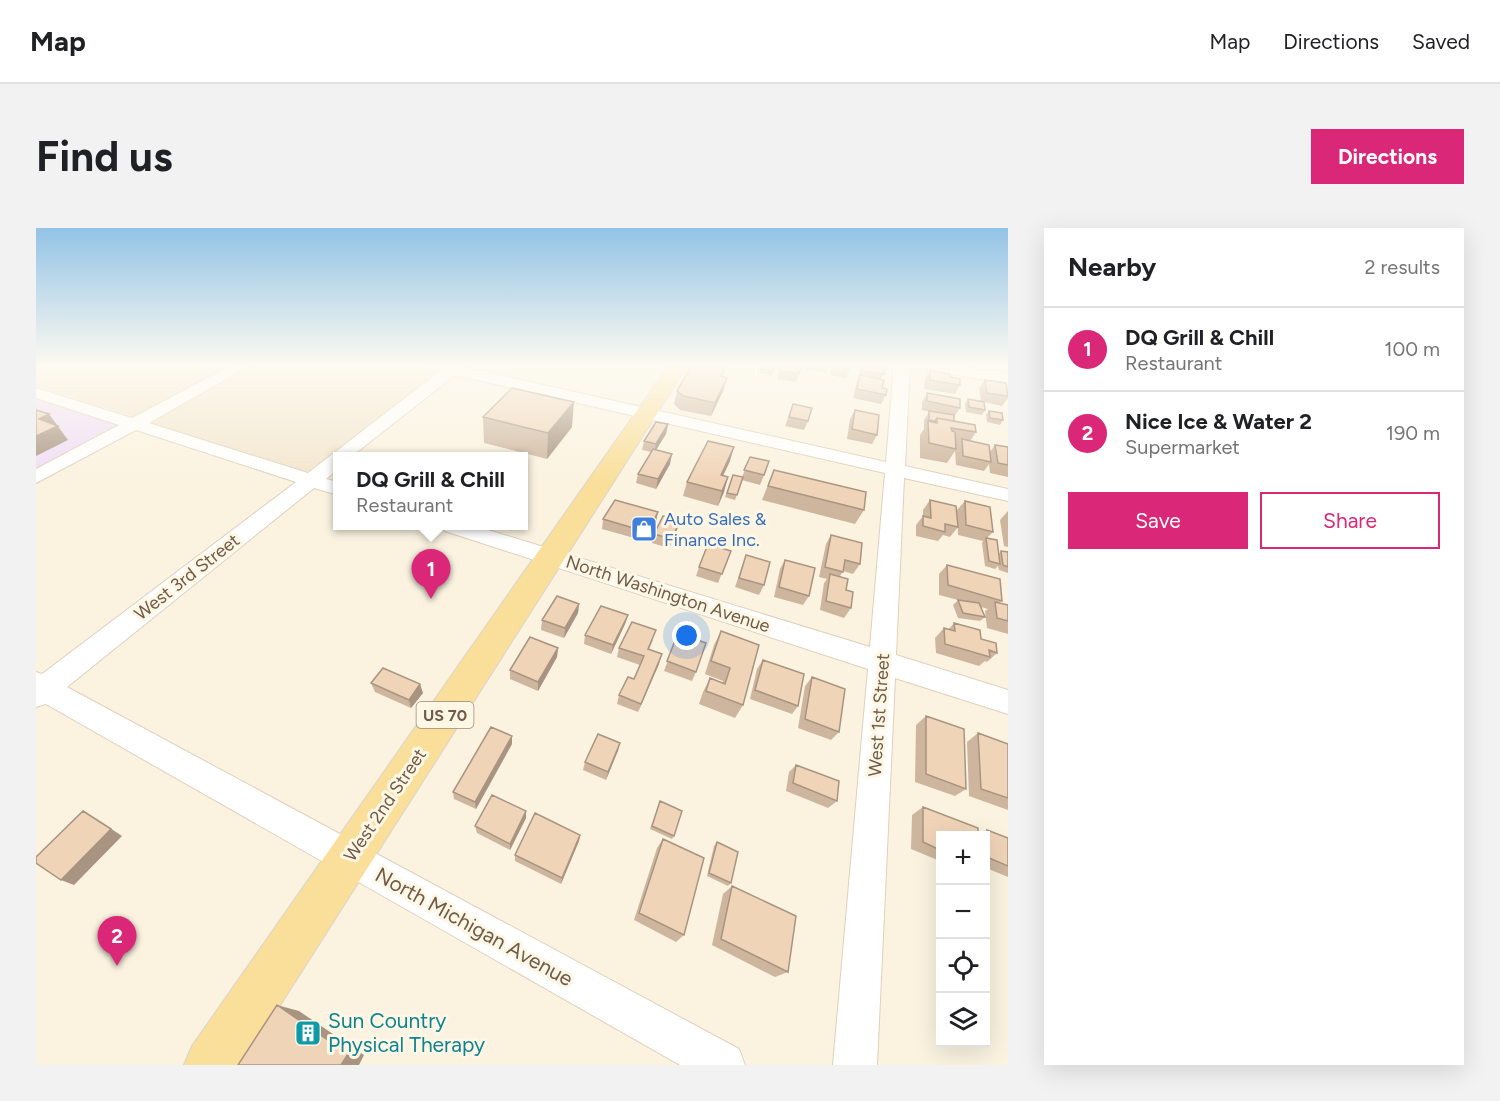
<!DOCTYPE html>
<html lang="en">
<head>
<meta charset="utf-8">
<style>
  body { margin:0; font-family:Figtree,sans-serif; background:#f2f2f2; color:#202124 }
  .controls { position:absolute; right:18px; bottom:18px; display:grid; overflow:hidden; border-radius:0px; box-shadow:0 6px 24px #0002 }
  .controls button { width:54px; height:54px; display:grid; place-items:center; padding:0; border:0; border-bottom:2px solid #e0e0e0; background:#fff; color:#202124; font:30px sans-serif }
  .you { position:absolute; left:651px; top:408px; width:21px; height:21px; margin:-15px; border:4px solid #fff; border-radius:50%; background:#1a73e8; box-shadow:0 0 0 9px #1a73e833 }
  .badge { display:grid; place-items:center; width:39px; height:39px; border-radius:50%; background:#db2777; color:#fff; font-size:20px; font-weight:700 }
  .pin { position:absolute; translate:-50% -50px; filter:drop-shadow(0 2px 3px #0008) }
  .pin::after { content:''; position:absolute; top:32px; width:21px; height:18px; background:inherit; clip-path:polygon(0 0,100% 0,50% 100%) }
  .popup { position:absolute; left:297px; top:224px; width:195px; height:78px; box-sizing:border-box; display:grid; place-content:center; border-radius:0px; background:#fff; filter:drop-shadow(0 2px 4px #0005); font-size:20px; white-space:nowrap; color:#757577 }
  .popup b { font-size:22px; color:#202124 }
  .popup::after { content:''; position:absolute; left:50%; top:100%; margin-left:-12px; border:12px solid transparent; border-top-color:#fff }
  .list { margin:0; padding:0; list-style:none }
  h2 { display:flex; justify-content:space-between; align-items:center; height:78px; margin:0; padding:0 24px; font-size:26px }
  h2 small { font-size:20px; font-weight:400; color:#757577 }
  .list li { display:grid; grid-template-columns:39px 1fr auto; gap:18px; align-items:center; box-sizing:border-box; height:84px; padding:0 24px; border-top:2px solid #e0e0e0 }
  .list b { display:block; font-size:22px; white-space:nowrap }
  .list p { margin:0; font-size:20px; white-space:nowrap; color:#757577 }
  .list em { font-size:20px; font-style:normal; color:#757577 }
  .actions { display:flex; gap:12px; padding:18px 24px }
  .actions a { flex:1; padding:14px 0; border:2px solid #db2777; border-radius:0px; text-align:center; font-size:21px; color:#db2777 }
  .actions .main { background:#db2777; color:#fff }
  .icon { flex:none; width:33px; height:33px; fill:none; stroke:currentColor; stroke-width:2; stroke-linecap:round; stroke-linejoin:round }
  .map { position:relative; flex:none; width:972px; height:837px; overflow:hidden; border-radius:0px }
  header { display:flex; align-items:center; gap:36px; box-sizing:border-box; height:84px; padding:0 30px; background:#fff; border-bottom:2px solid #e0e0e0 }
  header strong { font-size:28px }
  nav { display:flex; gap:33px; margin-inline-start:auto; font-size:21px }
  .intro { display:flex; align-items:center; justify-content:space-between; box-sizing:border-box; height:144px; padding:0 36px }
  h1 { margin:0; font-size:42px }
  .button { padding:15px 27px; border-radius:0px; background:#db2777; color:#fff; font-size:21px; font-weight:700 }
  main { display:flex; gap:36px; padding:0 36px }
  aside { flex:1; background:#fff; border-radius:0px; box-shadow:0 6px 24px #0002 }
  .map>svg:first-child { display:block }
  .residential { fill:#f3e6ce }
  .education { fill:#f0ddf7 }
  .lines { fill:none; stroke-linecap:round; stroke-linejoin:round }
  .minor-casing { stroke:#dfd0bc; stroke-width:2 }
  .major-casing { stroke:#dad4cf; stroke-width:2 }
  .minor { fill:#fff; fill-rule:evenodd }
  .major { fill:#f9df99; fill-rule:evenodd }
  .wall { fill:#ceb69e }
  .shaded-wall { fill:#a89481 }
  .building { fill:#f0d4b8; stroke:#a89481; stroke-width:1.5 }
  .labels { text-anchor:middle; stroke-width:6; stroke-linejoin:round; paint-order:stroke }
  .shield { fill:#fff7e5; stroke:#9c8a77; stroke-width:1.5 }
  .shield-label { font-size:16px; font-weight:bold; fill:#715b48 }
  .shop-label { font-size:18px; fill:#366cbe; stroke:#fff7e5; text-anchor:start }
  .street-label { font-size:18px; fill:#715b48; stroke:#fff7e5 }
  .near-street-label { font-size:21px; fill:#715b48; stroke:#fff7e5 }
  .near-culture-label { font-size:21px; fill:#0d838f; stroke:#fff7e5; text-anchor:start }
</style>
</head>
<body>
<header>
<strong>Map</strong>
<nav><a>Map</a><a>Directions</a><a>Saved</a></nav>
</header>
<div class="intro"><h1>Find us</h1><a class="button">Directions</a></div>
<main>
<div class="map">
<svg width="972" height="837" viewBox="0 0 972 837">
  <rect width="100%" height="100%" fill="#fbf3e0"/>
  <!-- residential -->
  <path class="residential" d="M0,137H415L278,243H269L0,158Z"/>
  <!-- education -->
  <path class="education" d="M0,165L98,197L0,249Z"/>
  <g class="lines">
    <defs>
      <path id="minor" d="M196,137H215L113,195L272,245L404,143L392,140L390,137H429L428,139L850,234L858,137H874L869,238L972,261V273L868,250L860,427L972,462V486L859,450L841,837H797L832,441L409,303L406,298H439L834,419L849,245L419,147L316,228H302V241L290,251L302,254V267L278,260L31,459L703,821L709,837H644L10,476L0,479V444L6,446L260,254L100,202L0,255V241L83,197L0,170V160L96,190Z
        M886,137H921L972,146V156L893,142Z"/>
      <path id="major" d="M633,137H652L206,837H148L156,818Z"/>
    </defs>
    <!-- minor casing -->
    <use href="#minor" class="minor-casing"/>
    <!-- major casing -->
    <use href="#major" class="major-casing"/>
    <!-- minor -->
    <use href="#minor" class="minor"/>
    <!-- major -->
    <use href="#major" class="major"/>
  </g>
  <!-- wall -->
  <path class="wall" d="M726,137H740L736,147L723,145Z
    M746,137H766L760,154L741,151Z
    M769,137H793L790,145L768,141Z
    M797,137H815L810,150L794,147Z
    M825,137H849L848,146L845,151L846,160L850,167L845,176L817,170Z
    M894,142L914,149L924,157L919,166L888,161L889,151Z
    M687,149L691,150L687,163L675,188L644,182L638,176L641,163Z
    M949,152L972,163V170L966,178L948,174L949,182L946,187L930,184L929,176L932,171L945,173L943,161Z
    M891,165L924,180L918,189V193L940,204L934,213L954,224L959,217L972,219V249L954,245L953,236L948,243L920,237L919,223L911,235L884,230V207L888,201V192L893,184L886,182V174Z
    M757,176L772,193L768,202L749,198Z
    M819,182L841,207L836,216L811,211L814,191Z
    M953,183L967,192L964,197L951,194L950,187Z
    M447,189L536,199L511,231L448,215Z
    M632,196L630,206L620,222L634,236L620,261L600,255L602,246L615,224L606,222L608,213Z
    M714,229L728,247L724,257L706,252L699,272L689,269L697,247L706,249Z
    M694,233L687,248L688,264L682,278L647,268L651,254Z
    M738,242L828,282L819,296L726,272Z
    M894,272L922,299L914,309L907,307L902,313L880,308V297L887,288V282Z
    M929,273L957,304L951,310L963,326L965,323L972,324V345L963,342L962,338L959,341L949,338L946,315L947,313L922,307L921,282Z
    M972,283V319L968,318L964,292Z
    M567,291L620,294L609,313L566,301Z
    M641,302L633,320L616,315L618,306Z
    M795,307L824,336L817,346L807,343L804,348L810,362L815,380L808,390L784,382L788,355L791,351L783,349L790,316Z
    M695,323L682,355L660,348L663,339Z
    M710,327L728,357L723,367L699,359Z
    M749,332L773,368L767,377L738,369L744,341Z
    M911,337L966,373L963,375L972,377V406L951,400L949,383L952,381L945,379L949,389L944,393L922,390L917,377L922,372L903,367V346Z
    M543,376L542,385L528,410L505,402L506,392Z
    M592,387L589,396L575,426L548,416L549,407Z
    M918,395L945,411L961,425L951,434L949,433L943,438L900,425L899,410L908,400L912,402Z
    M685,403L707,477L699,490L663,476L667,464L674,450L686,455L687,453L669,446L678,417Z
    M642,405L660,444L656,453L628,443Z
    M617,412L613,422L623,436L602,484L581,476L583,467L598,451L604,437L581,429L583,420Z
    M522,420L521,429L502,463L474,451V442Z
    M727,432L762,478L756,486L714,471L721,441Z
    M776,449L803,504L795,512L762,500L769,458Z
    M335,455L387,465L375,480L339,464Z
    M890,488L930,561L919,568L879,554L880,497Z
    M942,505L972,516V582L933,568L931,514Z
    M584,515L570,552L547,542L549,534Z
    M476,516L440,581L418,571L417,564Z
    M760,537L801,573L792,580L750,563L753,544Z
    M624,573L638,608L636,611L614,601Z
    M887,579L942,607L951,602L972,610V649L950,640V608H904V633L875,621L876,587Z
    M490,590L474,622L441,605L439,598Z
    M544,607L543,613L525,656L479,633V627Z
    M627,611L648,707L640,714L598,692L621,620Z
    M681,614L695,655L692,658L671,648L678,618Z
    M696,658L752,744L739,749L676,717L687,666Z"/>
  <!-- shaded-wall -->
  <path class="shaded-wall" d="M691,150L687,163L675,188L679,175Z
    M538,174L536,199L511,231L512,205Z
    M13,186L32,212L0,228V208L3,191Z
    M632,196L630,206L618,225L620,216Z
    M698,219L694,233L680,262L685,247Z
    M636,226L634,236L620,261L622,251Z
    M692,249L688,264L682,278L686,263Z
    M622,284L620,294L609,313L611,304Z
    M644,292L641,302L633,320L636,311Z
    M543,376L542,385L528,410L529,400Z
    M592,387L589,396L575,426L577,417Z
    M522,420L521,429L502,463V454Z
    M626,426L623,436L602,484L605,476Z
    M384,456L387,465L375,480L373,472Z
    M476,508V516L440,581L439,574Z
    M584,515L582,523L570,552L572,544Z
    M490,583V590L474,622V616Z
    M59,590L86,608L38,657L25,652Z
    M544,607L543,613L525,656L526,650Z
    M241,777L263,783L328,827L323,837H305Z"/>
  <!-- building -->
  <path class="building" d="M656,137H673L689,140L685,148L691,150L679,175L648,168L641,163Z
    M726,137H740L737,143L724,141Z
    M746,137H766L763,146L744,142Z
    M798,137H815L814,141L798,138Z
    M827,137H849L848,146L826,143Z
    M894,142L914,146V149L924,151V157L894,152Z
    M824,147L848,152L846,160L851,161L850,167L821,161Z
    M949,152L970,155L972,168L951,165Z
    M476,160L538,174L512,205L447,189Z
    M891,165L924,171V180L891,173Z
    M932,171L948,174L949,182L933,179Z
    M757,176L776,180L772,193L753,189Z
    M0,182L13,186L3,191L22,198L0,208Z
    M819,182L843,187L841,207L816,201Z
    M893,183L918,187V193L901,190L899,193L893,192Z
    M953,183L966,185L967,192L954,190Z
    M901,190L939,197L940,204L915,200L916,203L919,204L920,221L893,215L892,193L901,195Z
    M620,194L632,196L620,216L608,213Z
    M926,211L953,217L955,234L927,228Z
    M672,213L698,219L685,247L692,249L686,263L651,254Z
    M959,217L972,219V237L962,235Z
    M617,221L636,226L622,251L602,246Z
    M714,229L733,233L728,247L708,242Z
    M738,242L830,264L828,282L732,258Z
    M697,247L707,249L701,267L691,265Z
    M579,272L622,284L611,304L567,291Z
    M894,272L920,278L922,299L909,296V304L887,298V288L895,290Z
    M929,273L954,279L957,304L930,297Z
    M627,288L644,292L636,311L618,306Z
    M795,307L826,315L824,336L809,332L807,344L789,339Z
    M950,310L961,312L964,336L953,333Z
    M672,316L695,323L686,346L663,339Z
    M965,323L972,324V339L967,337Z
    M710,327L734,334L728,357L703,350Z
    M749,332L779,340L773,368L743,359Z
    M911,337L964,351L966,373L912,357Z
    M794,346L812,351L810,362L817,364L815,380L790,373Z
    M521,368L543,376L529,400L506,392Z
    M922,372L943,375L949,389L927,385Z
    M959,374L972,377V393L961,390Z
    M565,378L592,387L577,417L549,407Z
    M596,394L620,402L612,421L626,426L605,476L583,467L592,449L598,451L608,428L583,420Z
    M918,395L944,402L945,411L960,415L961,425L953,422L954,429L909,416L908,400L919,403Z
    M685,403L723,417L707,477L670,463L674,450L689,456L694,440L675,433Z
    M642,405L670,415L660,444L631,433Z
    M494,409L522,420L502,454L474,442Z
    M727,432L768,446L762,478L719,462Z
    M347,440L384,456L373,472L335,455Z
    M776,449L809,461L803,504L769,491Z
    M890,488L928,501L930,561L890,546Z
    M455,499L476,508L439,574L417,564Z
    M942,505L972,516V570L945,561Z
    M562,506L584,515L572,544L549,534Z
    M760,537L803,553L801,573L757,555Z
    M456,567L490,583L474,616L439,598Z
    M624,573L646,583L638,608L616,598Z
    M887,579L942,600V608H904V622L887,614Z
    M47,583L75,601L25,652L0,635V629Z
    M499,585L544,607L526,650L479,627Z
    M951,602L972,610V638L953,630Z
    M627,611L668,630L648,707L603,685Z
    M681,614L702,624L695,655L673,645Z
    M696,658L760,688L752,744L685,711Z
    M241,777L312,826L305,837H202Z"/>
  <!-- sky -->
  <linearGradient id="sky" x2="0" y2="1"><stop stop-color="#93c3e6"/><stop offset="0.54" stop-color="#fdfaf1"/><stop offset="1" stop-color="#fdfaf1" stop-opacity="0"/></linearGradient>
  <rect width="972" height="254" fill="url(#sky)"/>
  <!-- icons -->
  <defs>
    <symbol id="shop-square" viewBox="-11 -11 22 22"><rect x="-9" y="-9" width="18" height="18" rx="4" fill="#3f7fe0" stroke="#fff7e5"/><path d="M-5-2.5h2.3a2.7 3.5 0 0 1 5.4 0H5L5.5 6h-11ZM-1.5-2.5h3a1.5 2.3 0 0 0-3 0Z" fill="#fff"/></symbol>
    <symbol id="building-square" viewBox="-11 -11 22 22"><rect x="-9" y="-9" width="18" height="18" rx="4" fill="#0f9aa8" stroke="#fff7e5"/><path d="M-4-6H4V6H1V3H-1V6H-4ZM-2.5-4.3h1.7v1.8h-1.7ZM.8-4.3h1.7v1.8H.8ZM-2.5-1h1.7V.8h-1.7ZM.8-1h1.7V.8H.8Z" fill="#fff"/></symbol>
  </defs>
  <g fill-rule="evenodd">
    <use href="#shop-square" x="593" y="286" width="30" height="30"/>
    <use href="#building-square" x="257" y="790" width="30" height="30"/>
  </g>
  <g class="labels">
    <!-- shield labels -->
    <rect class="shield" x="380.5" y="474" width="57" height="26" rx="4.5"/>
    <g class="shield-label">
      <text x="409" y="493">US 70</text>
    </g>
    <!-- shop labels -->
    <g class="shop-label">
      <text x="628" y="297">Auto Sales &amp;<tspan x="628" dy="21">Finance Inc.</tspan></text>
    </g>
    <!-- street labels -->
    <g class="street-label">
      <text transform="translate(151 349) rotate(-38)" y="6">West 3rd Street</text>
      <text transform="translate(632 366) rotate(18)" y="6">North Washington Avenue</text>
      <text transform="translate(843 487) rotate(-86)" y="6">West 1st Street</text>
      <text transform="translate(349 577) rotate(-56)" y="6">West 2nd Street</text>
    </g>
    <!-- near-street labels -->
    <g class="near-street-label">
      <text transform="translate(438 699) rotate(29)" y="7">North Michigan Avenue</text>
    </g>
    <!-- near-culture labels -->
    <g class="near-culture-label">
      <text x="292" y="800">Sun Country<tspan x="292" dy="24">Physical Therapy</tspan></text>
    </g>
  </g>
</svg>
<div class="controls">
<button>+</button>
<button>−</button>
<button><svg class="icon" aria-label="locate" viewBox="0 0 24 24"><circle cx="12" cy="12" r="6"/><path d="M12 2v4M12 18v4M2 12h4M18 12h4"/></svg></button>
<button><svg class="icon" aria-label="layers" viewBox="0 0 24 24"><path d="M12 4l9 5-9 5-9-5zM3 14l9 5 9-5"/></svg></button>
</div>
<div class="you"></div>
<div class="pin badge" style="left:395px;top:371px">1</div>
<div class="popup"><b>DQ Grill &amp; Chill</b>Restaurant</div>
<div class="pin badge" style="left:81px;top:738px">2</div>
</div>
<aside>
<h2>Nearby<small>2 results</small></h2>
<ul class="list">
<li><span class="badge">1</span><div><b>DQ Grill &amp; Chill</b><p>Restaurant</p></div><em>100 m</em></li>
<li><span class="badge">2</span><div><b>Nice Ice &amp; Water 2</b><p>Supermarket</p></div><em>190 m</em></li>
</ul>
<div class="actions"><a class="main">Save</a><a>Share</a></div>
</aside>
</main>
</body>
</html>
